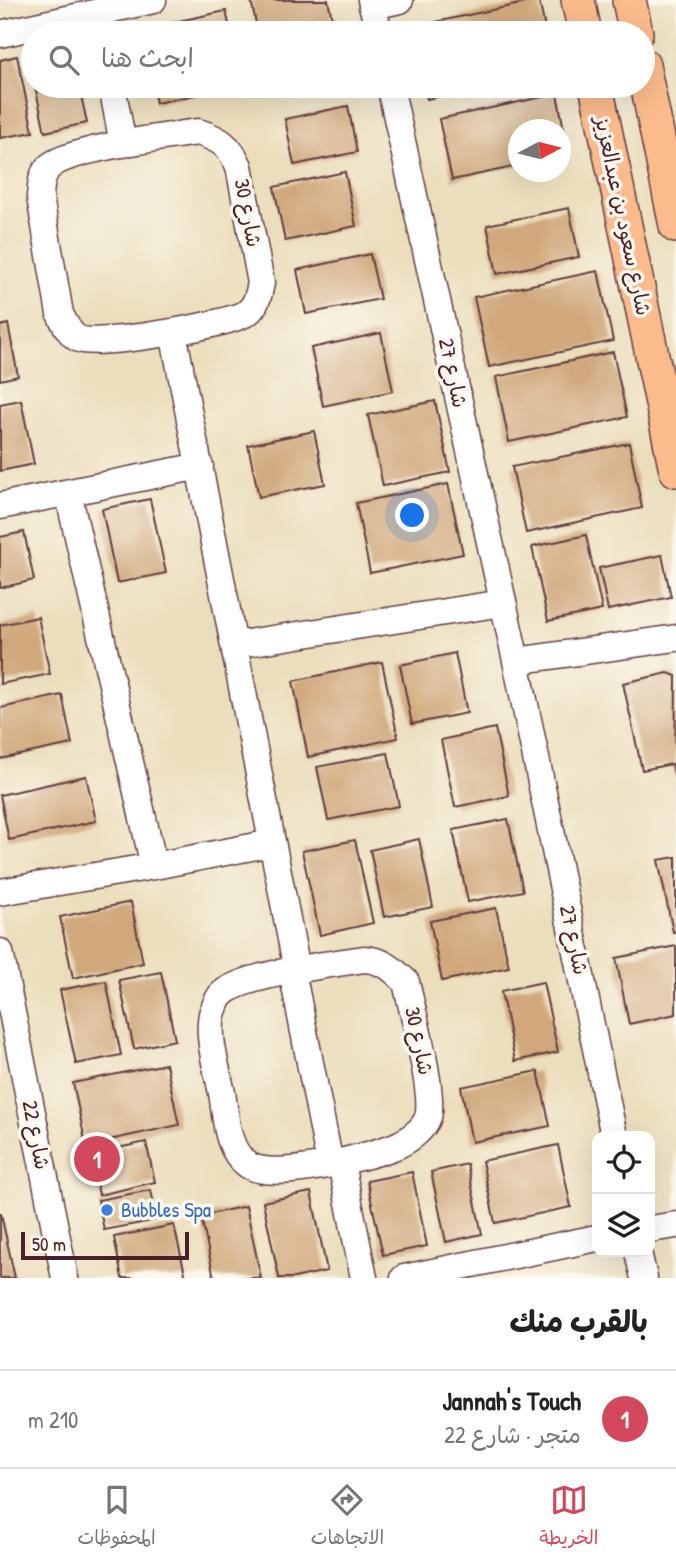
<!DOCTYPE html>
<html lang="ar">
<head>
<meta charset="utf-8">
<style>
  body { margin:0; font-family:"Patrick Hand","Playpen Sans Arabic",sans-serif; background:#f2f2f2; color:#222; direction:rtl }
  .controls { position:absolute; right:21px; bottom:21px; display:grid; overflow:hidden; border-radius:14px; box-shadow:0 7px 28px #0002 }
  .controls button { width:63px; height:63px; display:grid; place-items:center; padding:0; border:0; border-bottom:2px solid #e0e0e0; background:#fff; color:#222; font:35px sans-serif }
  .compass { position:absolute; left:508px; top:119px; width:63px; height:63px; border-radius:50%; background:#fff; box-shadow:0 7px 28px #0002; rotate:83deg }
  .scale { position:absolute; left:21px; bottom:18px; width:168px; box-sizing:border-box; padding-left:7px; border:4px solid #4a1f2b; border-top:0; font-size:19px; line-height:24px; white-space:nowrap; color:#4a1f2b; -webkit-text-stroke:5px #fbf7ec; paint-order:stroke }
  .you { position:absolute; left:413px; top:516px; width:24px; height:24px; margin:-18px; border:5px solid #fff; border-radius:50%; background:#1a73e8; box-shadow:0 0 0 10px #1a73e833 }
  .badge { display:grid; place-items:center; width:46px; height:46px; border-radius:50%; background:#d1495b; color:#fff; font-size:23px; font-weight:700 }
  .pin { position:absolute; translate:-50% -50%; border:4px solid #fff; box-shadow:0 2px 7px #0006 }
  .list { margin:0; padding:0; list-style:none }
  h2 { display:flex; justify-content:space-between; align-items:center; height:91px; margin:0; padding:0 28px; font-size:30px }
  h2 small { font-size:23px; font-weight:400; color:#767676 }
  .list li { display:grid; grid-template-columns:46px 1fr auto; gap:21px; align-items:center; box-sizing:border-box; height:98px; padding:0 28px; border-top:2px solid #e0e0e0 }
  .list b { display:block; font-size:26px; white-space:nowrap }
  .list p { margin:0; font-size:23px; white-space:nowrap; color:#767676 }
  .list em { font-size:23px; font-style:normal; color:#767676 }
  .icon { flex:none; width:38px; height:38px; fill:none; stroke:currentColor; stroke-width:2; stroke-linecap:round; stroke-linejoin:round }
  .map { position:relative; flex:none; width:676px; height:1278px; overflow:hidden; direction:ltr }
  .search { position:absolute; background:#fff; box-shadow:0 7px 28px #0002; left:21px; right:21px; top:21px; height:77px; display:flex; align-items:center; gap:18px; box-sizing:border-box; padding:0 24px; border-radius:38px; color:#767676; font-size:26px }
  .sheet { height:189px; background:#fff }
  nav { display:flex; justify-content:space-around; align-items:center; box-sizing:border-box; height:98px; border-top:2px solid #e0e0e0; background:#fff; font-size:19px; color:#767676 }
  nav a { display:grid; justify-items:center; gap:4px }
  nav .on { color:#d1495b }
  .map>svg:first-child { display:block }
  .building { fill:#d0a87b }
  .lines { fill:none; stroke-linecap:round; stroke-linejoin:round }
  .minor-casing { stroke:#623c41; stroke-width:29 }
  .major-casing { stroke:#623c41; stroke-width:36 }
  .minor { stroke:#fff; stroke-width:26 }
  .major { stroke:#fbbb8d; stroke-width:33 }
  .shop-dot { fill:#3f7fe0; stroke:#fbf7ec; stroke-width:2.5 }
  .labels { text-anchor:middle; stroke-width:7; stroke-linejoin:round; paint-order:stroke }
  .street-label { font-size:21px; fill:#4a1f2b; stroke:#fbf7ec }
  .shop-label { font-size:21px; fill:#366cbe; stroke:#fbf7ec; text-anchor:start }
</style>
</head>
<body>
<div class="map">
<svg width="676" height="1278" viewBox="0 0 676 1278">
  <rect width="100%" height="100%" fill="#fbf7ec"/>
  <filter id="ink" filterUnits="userSpaceOnUse"><feTurbulence type="fractalNoise" baseFrequency=".0143" numOctaves="2"/><feDisplacementMap in="SourceGraphic" scale="14" xChannelSelector="R" yChannelSelector="G"/><feConvolveMatrix kernelMatrix="1 2 1 2 8 2 1 2 1" color-interpolation-filters="sRGB"/></filter>
  <filter id="wash" filterUnits="userSpaceOnUse"><feTurbulence type="fractalNoise" baseFrequency=".00686" numOctaves="4" result="noise"/><feDisplacementMap in="SourceGraphic" scale="28" xChannelSelector="R" yChannelSelector="G"/><feGaussianBlur stdDeviation="1.57" result="paint"/><feColorMatrix in="noise" values="0 0 0 0 0 0 0 0 0 0 0 0 0 0 0 0 0 1.4 0 .05"/><feComposite in="paint" operator="in"/></filter>
  <g filter="url(#wash)">
    <rect width="100%" height="100%" fill="#ebdebc"/>
    <g id="blocks">
      <!-- building -->
      <path class="building" d="M251,0H328L335,33H258Z
        M539,0L546,33H413L412,27Z
        M226,11L231,33H142L141,29Z
        M17,56L33,132L0,138V60Z
        M35,86H79L87,123L45,132Z
        M152,86H234V87L156,103Z
        M424,86H483V87L427,99Z
        M557,94L569,155L560,157V130H518V166L452,180L439,119Z
        M348,106L357,152L294,165L285,119Z
        M345,172L356,226L285,241L274,187Z
        M569,208L579,257L497,274L487,225Z
        M370,254L380,299L306,314L297,270Z
        M598,271L613,341L489,367L474,297Z
        M8,324L18,376L0,380V326Z
        M381,333L393,391L323,406L311,348Z
        M613,352L627,417L509,442L496,377Z
        M21,400L34,464L0,471V404Z
        M435,401L450,472L383,486L368,415Z
        M314,431L325,484L259,497L248,445Z
        M629,443L642,508L526,533L512,467Z
        M448,484L463,554L370,573L356,503Z
        M150,499L166,573L117,583L102,509Z
        M24,532L34,580L0,588V537Z
        M586,535L602,610L548,621L532,547Z
        M662,555L671,597L608,610L599,568Z
        M38,617L50,674L0,684V625Z
        M455,653L467,713L412,724L400,665Z
        M382,662L398,738L308,757L293,681Z
        M668,673L676,676L675,779L672,764L642,770L623,683Z
        M62,695L72,744L0,759V708Z
        M495,728L509,796L455,807L441,740Z
        M388,753L399,806L328,820L317,767Z
        M86,776L96,821L9,840L0,795Z
        M508,819L523,891L468,902L453,830Z
        M419,839L433,907L384,917L370,850Z
        M355,840L373,923L320,935L302,851Z
        M676,857V932H673L658,860Z
        M131,902L143,963L73,978L60,917Z
        M496,908L509,967L442,981L430,921Z
        M676,946V1014L629,1024L616,958Z
        M161,972L175,1040L134,1049L119,980Z
        M106,981L121,1055L76,1064L60,990Z
        M543,982L558,1052L515,1061L501,991Z
        M166,1064L179,1125L86,1145L73,1083Z
        M538,1071L550,1126L472,1142L461,1087Z
        M146,1142L155,1182L99,1195L90,1154Z
        M558,1145L571,1207L495,1223L482,1161Z
        M467,1164L482,1234L446,1242L431,1172Z
        M412,1172L427,1246L383,1255L367,1181Z
        M151,1190L157,1220L104,1230L98,1200Z
        M311,1192L327,1271L294,1278H279L263,1202Z
        M246,1206L261,1278H214L201,1216Z
        M0,1214H1L15,1278H0Z
        M174,1225L186,1278H122L114,1237Z"/>
    </g>
  </g>
  <g filter="url(#ink)">
    <use href="#blocks" fill-opacity="0" stroke="#623c41" stroke-width="2"/>
    <g class="lines">
      <defs>
        <path id="minor" d="M371,0L379,33
          M372,6L400,0
          M0,34L153,0
          M112,86L123,144
          M390,86L516,661L614,1136
          M198,132C220,139 229,145 239,166L261,283C259,293 257,305 248,312C230,325 98,347 79,339C70,335 64,322 60,314L40,197C41,186 41,174 50,166C70,149 168,136 198,132Z
          M173,332L297,970
          M68,493L154,866
          M0,506L200,466
          M234,645L503,603
          M516,661L676,638
          M0,892L154,866L272,843
          M0,952L65,1278
          M364,959C383,960 393,969 406,982C412,1009 435,1094 428,1117C424,1129 409,1140 398,1145C369,1157 274,1182 248,1165C226,1150 226,1117 222,1093C217,1069 207,1038 212,1014C214,1009 217,999 221,995C240,974 334,964 364,959Z
          M292,971L330,1164
          M341,1163L364,1278
          M650,1229L676,1225
          M638,1252L644,1278
          M404,1278L597,1238"/>
        <path id="major" d="M578,0L585,33
          M629,0L636,33
          M643,65L676,226
          M596,86L676,470"/>
      </defs>
      <!-- minor casing -->
      <use href="#minor" class="minor-casing"/>
      <!-- major casing -->
      <use href="#major" class="major-casing"/>
      <!-- minor -->
      <use href="#minor" class="minor"/>
      <!-- major -->
      <use href="#major" class="major"/>
    </g>
  </g>
  <!-- markers -->
  <circle class="shop-dot" cx="107" cy="1210" r="7"/>
  <g class="labels">
    <!-- street labels -->
    <g class="street-label">
      <text transform="translate(248 213) rotate(79)" y="7">شارع 30</text>
      <text transform="translate(623 216) rotate(78)" y="7">شارع سعود بن عبدالعزيز</text>
      <text transform="translate(453 373) rotate(78)" y="7">شارع 27</text>
      <text transform="translate(574 940) rotate(78)" y="7">شارع 27</text>
      <text transform="translate(419 1041) rotate(78)" y="7">شارع 30</text>
      <text transform="translate(36 1135) rotate(79)" y="7">شارع 22</text>
    </g>
    <!-- shop labels -->
    <g class="shop-label">
      <text x="121" y="1217">Bubbles Spa</text>
    </g>
  </g>
</svg>
<div class="controls">
<button><svg class="icon" aria-label="locate" viewBox="0 0 24 24"><circle cx="12" cy="12" r="6"/><path d="M12 2v4M12 18v4M2 12h4M18 12h4"/></svg></button>
<button><svg class="icon" aria-label="layers" viewBox="0 0 24 24"><path d="M12 4l9 5-9 5-9-5zM3 14l9 5 9-5"/></svg></button>
</div>
<svg class="compass" viewBox="-18 -18 36 36"><path d="M0-13l5 13h-10z" fill="#e53935"/><path d="M0 13l5-13h-10z" fill="#767676"/></svg>
<div class="scale">50 m</div>
<div class="you"></div>
<div class="pin badge" style="left:97px;top:1159px">1</div>
<div class="search"><svg class="icon" aria-label="search" viewBox="0 0 24 24"><circle cx="10" cy="10" r="6"/><path d="M15 15l6 6"/></svg>ابحث هنا</div>
</div>
<section class="sheet">
<h2>بالقرب منك<small></small></h2>
<ul class="list">
<li><span class="badge">1</span><div><b>Jannah's Touch</b><p>متجر · شارع 22</p></div><em>210 m</em></li>
</ul>
</section>
<nav>
<a class="on"><svg class="icon" aria-label="map" viewBox="0 0 24 24"><path d="M3 6l6-2 6 2 6-2v14l-6 2-6-2-6 2zM9 4v14M15 6v14"/></svg>الخريطة</a>
<a><svg class="icon" aria-label="directions" viewBox="0 0 24 24"><path d="M12 3l9 9-9 9-9-9zM9 14v-3h6M13 9l2 2-2 2"/></svg>الاتجاهات</a>
<a><svg class="icon" aria-label="saved" viewBox="0 0 24 24"><path d="M7 4h10v16l-5-4-5 4z"/></svg>المحفوظات</a>
</nav>
</body>
</html>
